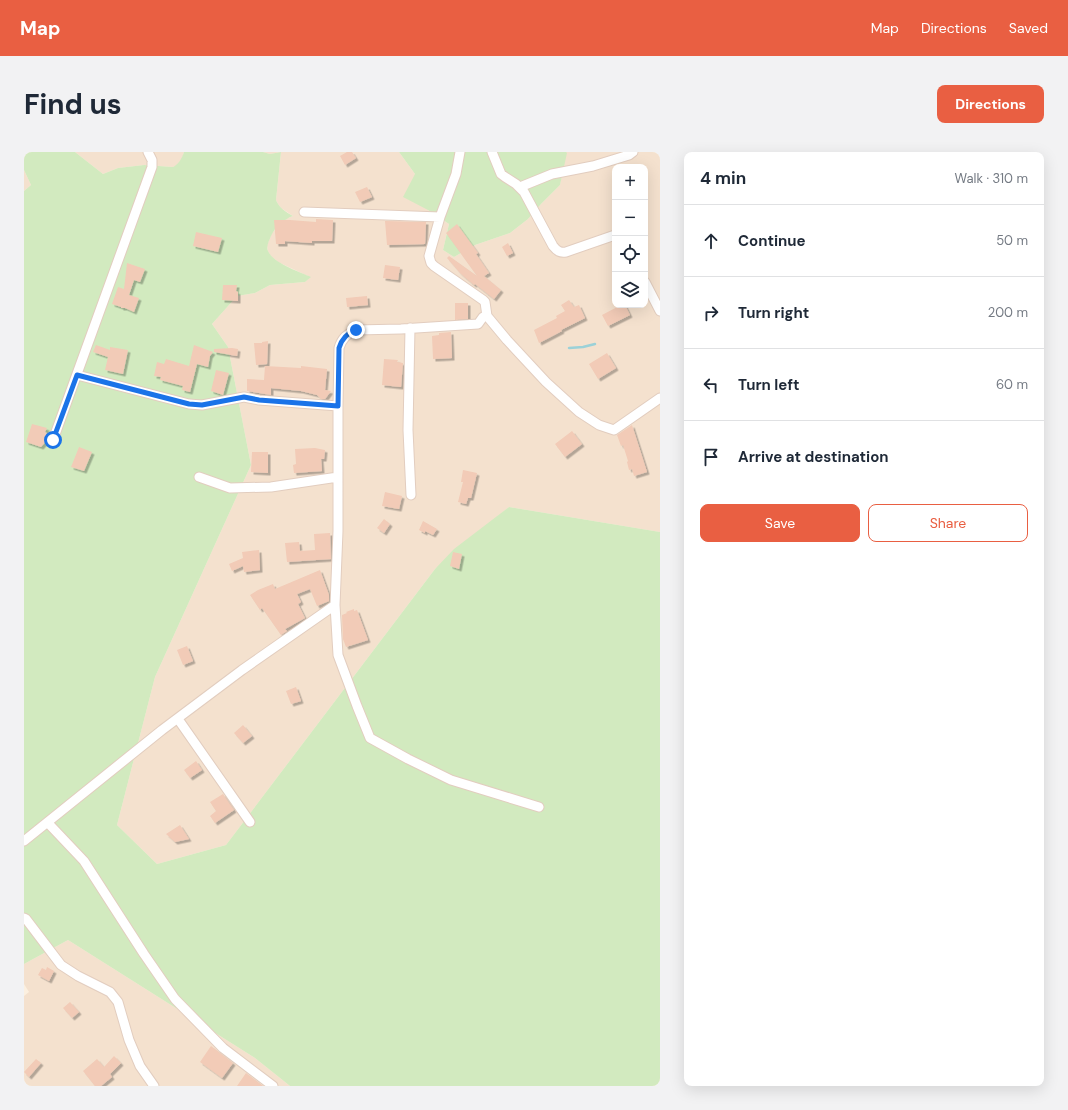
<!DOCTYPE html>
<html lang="en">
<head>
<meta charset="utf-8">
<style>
  body { margin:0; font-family:"DM Sans",sans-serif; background:#f2f2f3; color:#1f2937 }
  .controls { position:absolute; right:12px; top:12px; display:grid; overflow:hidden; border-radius:8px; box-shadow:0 4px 16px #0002 }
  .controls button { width:36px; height:36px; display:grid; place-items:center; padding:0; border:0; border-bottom:1px solid #e0e1e3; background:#fff; color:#1f2937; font:20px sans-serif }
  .stop { position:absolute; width:12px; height:12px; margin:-9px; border:3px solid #1a73e8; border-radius:50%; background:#fff }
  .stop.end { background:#1a73e8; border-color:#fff; box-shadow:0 1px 4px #0008 }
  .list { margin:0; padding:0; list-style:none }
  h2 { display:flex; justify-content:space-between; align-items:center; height:52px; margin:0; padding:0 16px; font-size:17px }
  h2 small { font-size:13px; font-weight:400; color:#747a83 }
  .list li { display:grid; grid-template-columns:26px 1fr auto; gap:12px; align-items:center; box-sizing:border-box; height:72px; padding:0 16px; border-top:1px solid #e0e1e3 }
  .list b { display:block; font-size:15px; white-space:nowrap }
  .list em { font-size:13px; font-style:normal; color:#747a83 }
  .actions { display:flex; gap:8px; padding:12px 16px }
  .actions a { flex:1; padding:9px 0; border:1px solid #e95f42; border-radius:8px; text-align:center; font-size:14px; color:#e95f42 }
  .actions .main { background:#e95f42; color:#fff }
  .icon { flex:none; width:22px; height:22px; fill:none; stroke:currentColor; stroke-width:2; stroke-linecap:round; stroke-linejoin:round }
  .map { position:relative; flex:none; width:636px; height:934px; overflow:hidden; border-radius:8px }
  header { display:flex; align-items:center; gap:24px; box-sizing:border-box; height:56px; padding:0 20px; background:#e95f42; color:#fff }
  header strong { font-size:19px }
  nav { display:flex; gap:22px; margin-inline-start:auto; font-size:14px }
  .intro { display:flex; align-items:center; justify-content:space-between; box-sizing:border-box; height:96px; padding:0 24px }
  h1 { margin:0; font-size:28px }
  .button { padding:10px 18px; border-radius:8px; background:#e95f42; color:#fff; font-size:14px; font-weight:700 }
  main { display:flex; gap:24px; padding:0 24px }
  aside { flex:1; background:#fff; border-radius:8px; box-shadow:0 4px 16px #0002 }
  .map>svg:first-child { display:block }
  .residential { fill:#f4e1ce; fill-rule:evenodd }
  .green { fill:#d2eabf }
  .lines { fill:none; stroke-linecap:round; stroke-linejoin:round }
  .stream { stroke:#9bd1d8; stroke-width:2.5 }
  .building { fill:#f2cbb7; filter:url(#shadow) }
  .minor-casing { stroke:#e2cdbf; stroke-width:11 }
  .minor { stroke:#fff; stroke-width:9 }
  .route { stroke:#1a73e8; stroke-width:5 }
</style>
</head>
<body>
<header>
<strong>Map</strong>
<nav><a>Map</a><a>Directions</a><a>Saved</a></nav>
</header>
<div class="intro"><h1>Find us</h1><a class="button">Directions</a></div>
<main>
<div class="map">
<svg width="636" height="934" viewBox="0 0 636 934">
  <defs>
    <filter id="shadow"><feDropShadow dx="2.5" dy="2.5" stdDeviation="0" flood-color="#0004"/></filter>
  </defs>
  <rect width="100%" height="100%" fill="#fcf0e0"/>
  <!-- residential -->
  <path class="residential" d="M51,0H160L158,7L152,14L149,15L120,13L94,16L79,22Z
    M239,0H375L391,22L404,58L425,72L419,98L430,105L451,93L486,81L504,67L517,52L536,33L542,0H636V380L485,355L411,417L202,693L133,712L93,673L131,525L227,313L204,195L188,172L213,144L231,141L246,133L281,130L286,125L254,110L246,103L244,99L243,93L248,81L261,67L269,64L257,56L254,52L252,48L257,0L246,2ZM591,15H621V153H591Z
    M0,18L7,33L0,39Z
    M44,788L231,906L266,934H0V844L5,840L0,832V812Z"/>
  <!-- green -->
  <path class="green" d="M0,0H51L79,22L94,16L120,13L149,15C155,12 158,6 160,0H239L246,2L257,0L252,48C255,56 262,60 269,64C260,67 251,75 247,84C245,89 242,94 244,99C249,111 276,120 287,125L281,130L246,133L231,141L213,144L188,172L204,195L227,313L131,525L93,673L133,712L202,693L411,417L430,397L485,355L636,380V934H266L231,906L44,788L0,812V39L7,33L0,18Z
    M375,0H542L543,1L536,33L517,52L504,67L486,81L451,93L430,105L419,98L425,72L404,58L379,45L391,22Z"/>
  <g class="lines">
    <!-- stream -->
    <path class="stream" d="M545,196L559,195L571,192"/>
  </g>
  <!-- building -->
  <path class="building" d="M323,0H328L332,6L321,13L316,4Z
    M343,35L348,45L336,50L331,40Z
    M292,67L309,68L308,89H288V91L261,89V92H252L250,68H266L292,70Z
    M361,69L402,70L401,92L363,93Z
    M433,72L454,101L452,102L465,121L460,124L477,138L470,147L451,132L450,133L436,121L423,106L425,104L453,124L422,81Z
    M172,80L198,86L194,100L169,94Z
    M484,91L489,101L483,104L478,95Z
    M103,111L121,117L116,130L110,128L105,143L115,146L110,160L101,156H97V155L88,152L94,135L100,137Z
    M361,113L376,115L374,128L359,126Z
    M199,133H213L212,139L214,140V149L198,148Z
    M343,144L344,153L323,155L322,146Z
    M545,148L550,155L555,153L561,166L537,178L538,179L515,191L510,178L533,166L532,164L541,159L537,153Z
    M431,151H444V167L431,168Z
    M597,153H601L606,163L584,174L578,163Z
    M427,180L428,206L409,207L408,184L415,183V181Z
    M244,189L243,212L232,213L230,191H238V190Z
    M72,193L86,198V195L104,198L99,222L81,218L84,205L69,200Z
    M170,193L189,200L186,204L184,215L173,212L166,240L158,238L159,234L136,228L137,225L130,224L133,210L140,212L142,207L165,214Z
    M208,196L214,197L213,204L190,200V197Z
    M583,201L592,216L574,227L565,212Z
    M360,207L374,208L373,210L379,211L377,235L358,233Z
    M241,214L277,216V214L303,217L301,238L307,239L301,247H297L293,243L277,239L247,236V243L223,239V227L240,228Z
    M192,218L205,221L199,243L187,239Z
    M8,272L23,276L21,280L24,282L23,288L17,295L2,290Z
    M608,273L623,320L610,324L608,317L605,318L603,310L604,309L599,293L597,294L593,283Z
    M548,279L558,292L541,305L531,292Z
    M55,295L68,300L60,319L47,315Z
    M291,296L301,298L300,307H297L298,319L270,321L269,313L272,312L271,297Z
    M228,300H244V321L227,320Z
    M439,318L453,321L447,346H444L442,352L434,350L439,330H437Z
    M361,340L378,344L375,357L358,354Z
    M360,367L366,372L360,381L353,376Z
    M399,369L413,377L409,383L401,379V381L395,378Z
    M306,381L307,407L263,410L261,391L275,390L276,399L291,398L290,382Z
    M235,398L236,418L220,420L219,414L208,419L205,412L219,406L218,400Z
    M429,400L438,402L435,417L426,414Z
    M296,418L305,443V449L293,454L286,437L273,442L277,450L274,452L281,466L261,477L263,479L257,483L238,456L236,458L226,443L234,438L249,432L251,437Z
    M330,457V459L333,458L344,488L322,495L319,487L318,463L323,461L322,460Z
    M163,494L169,509L159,513L153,498Z
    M272,535L277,549L267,552L262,539Z
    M219,573L228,584L219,591L210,581Z
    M172,609L178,618L166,626L160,618Z
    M199,642L210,658L191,671L186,664L192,659L186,650Z
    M156,673L165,687L151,690L142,682Z
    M23,815L30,819L25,829L14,823L18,816L22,818Z
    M46,850L55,860L48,866L39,856Z
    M187,894L209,911L198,926L176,910Z
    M90,904L97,911L86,922L88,925L77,934H71L59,919L73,907L80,915Z
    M12,907L17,911L5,925L0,920Z
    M222,921L239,934H213Z"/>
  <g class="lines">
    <defs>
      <path id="minor" d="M436,0L432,22L416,65L405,104L407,111L410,114L459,148L461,150L463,164L483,188L522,230L555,260L575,273L590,278L636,246
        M468,0L477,22L481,25L492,32L500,40L529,94C533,99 536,101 542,100L591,83
        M496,35L528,22L569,14L605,3L609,0
        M280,60L416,65
        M621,130L636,159
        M463,164L459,165L454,172L377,177L332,178C323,182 318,186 315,196L314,254V379L311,453L314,503L333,554L346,586L384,607L427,628L515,655
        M386,176L384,278L387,343
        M53,223L165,252L178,253L220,245L235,248L314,254
        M29,288L128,15V8L124,0
        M175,325L206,336L247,335L314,325
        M154,567L226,670
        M24,671L60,709L120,802L151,847L199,896L249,934
        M0,689L138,578L218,518L311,453
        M0,766L2,767L37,813L54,824L86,840L94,850L105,888L116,914L130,934"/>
    </defs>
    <!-- minor casing -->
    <use href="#minor" class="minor-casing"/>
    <!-- minor -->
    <use href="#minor" class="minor"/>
  </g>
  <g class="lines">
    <!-- route -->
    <path class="route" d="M29,288L53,223L165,252L178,253L220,245L235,248L314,254L315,196C318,186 323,181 332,178"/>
  </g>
</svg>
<div class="controls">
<button>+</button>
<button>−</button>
<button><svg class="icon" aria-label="locate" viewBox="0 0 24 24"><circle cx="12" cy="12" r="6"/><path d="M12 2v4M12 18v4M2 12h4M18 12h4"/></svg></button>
<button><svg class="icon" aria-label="layers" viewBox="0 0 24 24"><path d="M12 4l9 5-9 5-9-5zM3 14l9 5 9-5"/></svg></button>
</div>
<div class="stop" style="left:29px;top:288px"></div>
<div class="stop end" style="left:332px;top:178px"></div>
</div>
<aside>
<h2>4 min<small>Walk · 310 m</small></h2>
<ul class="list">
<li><svg class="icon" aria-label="ahead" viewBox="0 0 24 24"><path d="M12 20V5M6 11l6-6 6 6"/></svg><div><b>Continue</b></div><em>50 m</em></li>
<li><svg class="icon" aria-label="right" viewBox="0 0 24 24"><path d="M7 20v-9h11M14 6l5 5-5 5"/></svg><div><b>Turn right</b></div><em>200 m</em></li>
<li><svg class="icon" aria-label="left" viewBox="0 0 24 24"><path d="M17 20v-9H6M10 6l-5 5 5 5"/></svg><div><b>Turn left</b></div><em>60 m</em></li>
<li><svg class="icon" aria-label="arrive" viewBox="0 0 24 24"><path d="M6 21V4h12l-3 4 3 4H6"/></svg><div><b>Arrive at destination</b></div></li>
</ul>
<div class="actions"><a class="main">Save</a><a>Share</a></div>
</aside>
</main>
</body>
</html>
